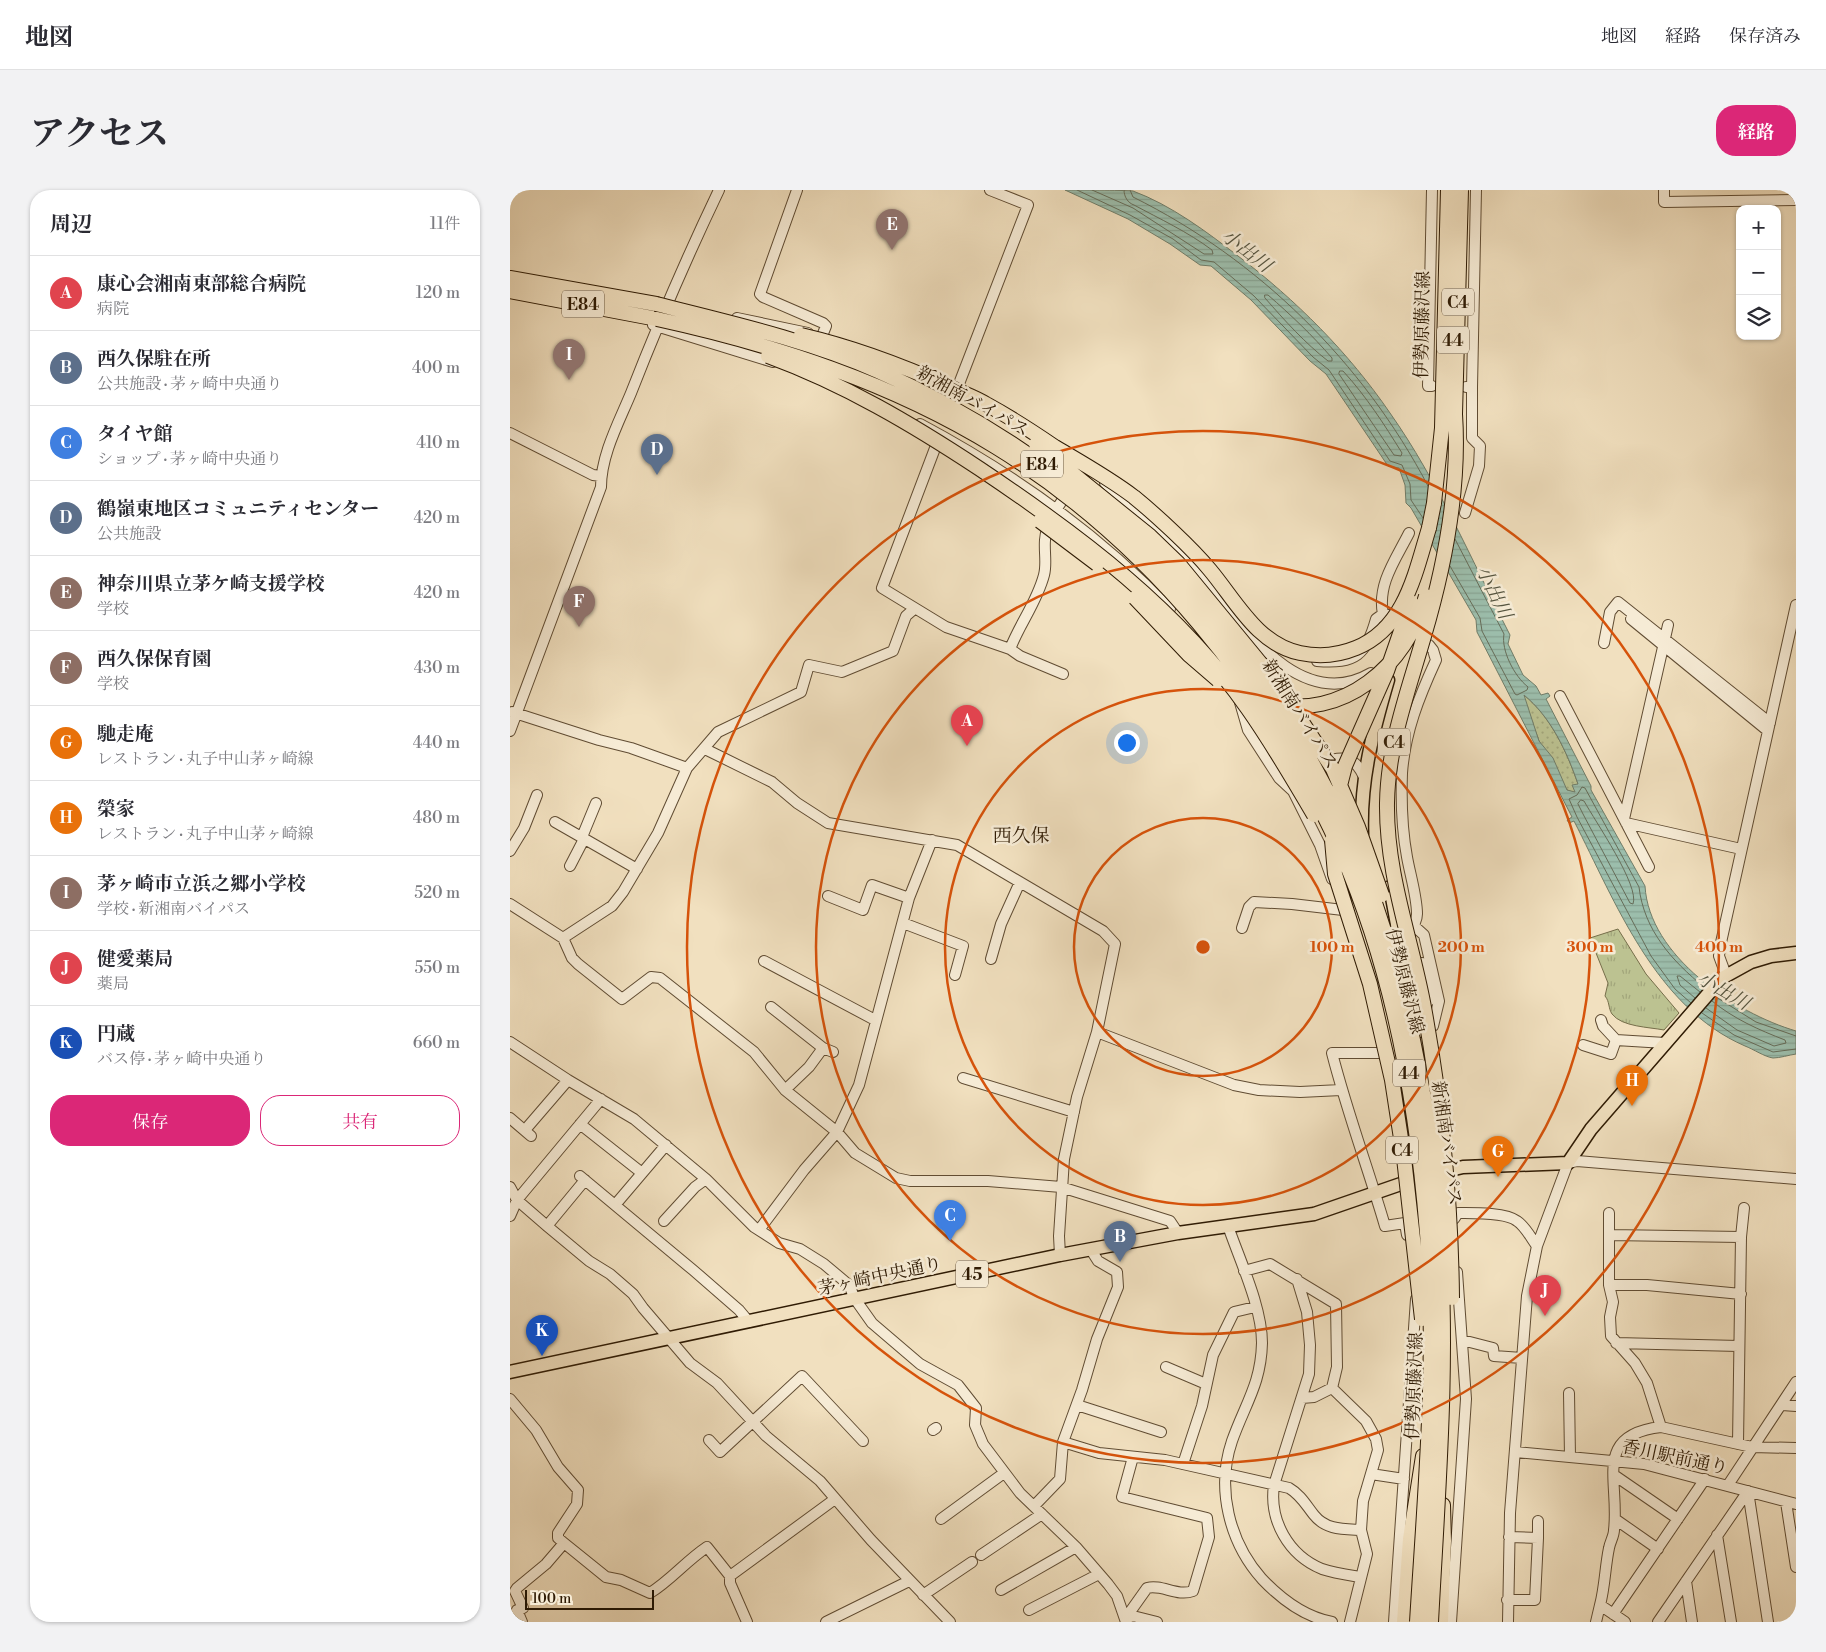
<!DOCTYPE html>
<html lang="ja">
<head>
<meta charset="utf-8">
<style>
  body { margin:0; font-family:"Libre Bodoni","Noto Serif JP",serif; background:#f2f2f3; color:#2b2b33 }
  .controls { position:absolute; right:15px; top:15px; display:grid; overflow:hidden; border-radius:10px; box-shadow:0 1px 4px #0004 }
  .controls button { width:45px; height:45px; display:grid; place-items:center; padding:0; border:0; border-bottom:1px solid #e1e1e2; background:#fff; color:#2b2b33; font:25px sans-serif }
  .scale { position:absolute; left:15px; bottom:12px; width:129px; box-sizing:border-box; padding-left:5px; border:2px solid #2f1b04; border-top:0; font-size:14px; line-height:18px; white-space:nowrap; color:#2f1b04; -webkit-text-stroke:4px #f6ebd5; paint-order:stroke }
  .you { position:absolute; left:616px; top:552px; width:18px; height:18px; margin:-12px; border:4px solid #fff; border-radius:50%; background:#1a73e8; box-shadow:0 0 0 8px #1a73e833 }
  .badge { display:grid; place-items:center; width:32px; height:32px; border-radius:50%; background:#db2777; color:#fff; font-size:16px; font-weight:700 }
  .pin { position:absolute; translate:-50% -41px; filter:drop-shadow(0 1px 2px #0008) }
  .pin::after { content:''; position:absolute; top:26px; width:18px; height:15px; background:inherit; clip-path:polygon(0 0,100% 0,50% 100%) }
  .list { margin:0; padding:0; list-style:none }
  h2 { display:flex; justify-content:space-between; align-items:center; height:65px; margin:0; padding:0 20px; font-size:21px }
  h2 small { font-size:16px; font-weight:400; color:#7c7c81 }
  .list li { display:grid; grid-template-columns:32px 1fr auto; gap:15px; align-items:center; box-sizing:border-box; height:75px; padding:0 20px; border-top:1px solid #e1e1e2 }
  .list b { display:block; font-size:19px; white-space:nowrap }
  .list p { margin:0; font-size:16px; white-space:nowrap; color:#7c7c81 }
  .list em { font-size:16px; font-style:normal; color:#7c7c81 }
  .actions { display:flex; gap:10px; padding:15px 20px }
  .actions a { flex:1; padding:11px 0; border:1px solid #db2777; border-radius:20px; text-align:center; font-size:18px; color:#db2777 }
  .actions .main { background:#db2777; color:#fff }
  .icon { flex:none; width:28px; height:28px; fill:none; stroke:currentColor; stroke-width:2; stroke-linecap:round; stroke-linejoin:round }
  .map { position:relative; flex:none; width:1286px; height:1432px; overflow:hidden; border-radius:20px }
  header { display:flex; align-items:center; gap:30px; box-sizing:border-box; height:70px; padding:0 25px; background:#fff; border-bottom:1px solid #e1e1e2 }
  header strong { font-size:24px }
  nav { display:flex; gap:28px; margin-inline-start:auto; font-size:18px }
  .intro { display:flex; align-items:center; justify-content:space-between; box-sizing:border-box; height:120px; padding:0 30px }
  h1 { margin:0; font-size:35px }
  .button { padding:12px 22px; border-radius:20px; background:#db2777; color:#fff; font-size:18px; font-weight:700 }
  main { display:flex; gap:30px; padding:0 30px }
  aside { flex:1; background:#fff; border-radius:20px; box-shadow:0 1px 4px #0004 }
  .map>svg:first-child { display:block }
  .grass { fill:url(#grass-dots); stroke:#766e4a }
  .park { fill:url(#park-tufts); stroke:#766e4a }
  .water { fill:url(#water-rules); stroke:#707d69; fill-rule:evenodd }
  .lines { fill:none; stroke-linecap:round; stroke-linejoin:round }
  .shore { stroke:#666c58; stroke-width:1 }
  .minor-casing { stroke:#604c33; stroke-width:12 }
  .major-casing { stroke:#2f1b04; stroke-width:15 }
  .highway-casing { stroke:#2f1b04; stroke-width:16 }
  .minor { stroke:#f6ebd5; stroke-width:10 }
  .major { stroke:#f1e0bf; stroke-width:12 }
  .highway { stroke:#f1e0bf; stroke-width:14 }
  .highway-bridge-casing { stroke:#2f1b04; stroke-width:16; stroke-linecap:butt }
  .highway-bridge { stroke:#f1e0bf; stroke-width:14 }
  .ring { fill:none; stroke:#d6530b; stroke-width:2.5 }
  .labels { text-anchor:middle; stroke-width:5; stroke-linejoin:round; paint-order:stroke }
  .shield { fill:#f6ebd5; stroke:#6b5943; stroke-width:1 }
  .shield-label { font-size:16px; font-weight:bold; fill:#2f1b04 }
  .street-label { font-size:18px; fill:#2f1b04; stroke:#f6ebd5 }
  .water-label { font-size:19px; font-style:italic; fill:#55543f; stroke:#f6ebd5 }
  .neighbourhood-label { font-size:19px; fill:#2f1b04; stroke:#f6ebd5 }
  .centre { fill:#d6530b; stroke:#f6ebd5; stroke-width:2.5 }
  .ring-label { font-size:15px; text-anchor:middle; font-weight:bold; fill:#d6530b; stroke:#f6ebd5; stroke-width:5; stroke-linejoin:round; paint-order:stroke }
</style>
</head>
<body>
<header>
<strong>地図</strong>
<nav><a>地図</a><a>経路</a><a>保存済み</a></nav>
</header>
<div class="intro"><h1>アクセス</h1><a class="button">経路</a></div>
<main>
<aside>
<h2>周辺<small>11件</small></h2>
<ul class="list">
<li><span class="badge" style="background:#e0444e">A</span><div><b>康心会湘南東部総合病院</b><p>病院</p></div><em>120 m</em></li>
<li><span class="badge" style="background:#5c6f8a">B</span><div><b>西久保駐在所</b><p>公共施設 · 茅ヶ崎中央通り</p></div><em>400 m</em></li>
<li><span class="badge" style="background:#3f7fe0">C</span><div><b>タイヤ館</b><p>ショップ · 茅ヶ崎中央通り</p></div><em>410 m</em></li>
<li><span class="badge" style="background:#5c6f8a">D</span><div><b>鶴嶺東地区コミュニティセンター</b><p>公共施設</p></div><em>420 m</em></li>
<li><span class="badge" style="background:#8d6e63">E</span><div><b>神奈川県立茅ケ崎支援学校</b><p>学校</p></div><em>420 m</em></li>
<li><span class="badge" style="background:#8d6e63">F</span><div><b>西久保保育園</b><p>学校</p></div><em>430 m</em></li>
<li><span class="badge" style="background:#e8710a">G</span><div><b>馳走庵</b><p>レストラン · 丸子中山茅ヶ崎線</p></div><em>440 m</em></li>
<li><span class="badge" style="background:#e8710a">H</span><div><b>榮家</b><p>レストラン · 丸子中山茅ヶ崎線</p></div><em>480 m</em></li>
<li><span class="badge" style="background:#8d6e63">I</span><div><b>茅ヶ崎市立浜之郷小学校</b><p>学校 · 新湘南バイパス</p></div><em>520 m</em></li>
<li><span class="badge" style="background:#e0444e">J</span><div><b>健愛薬局</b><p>薬局</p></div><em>550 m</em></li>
<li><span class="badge" style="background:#1a4fb4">K</span><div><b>円蔵</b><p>バス停 · 茅ヶ崎中央通り</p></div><em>660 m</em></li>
</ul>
<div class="actions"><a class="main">保存</a><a>共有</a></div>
</aside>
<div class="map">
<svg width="1286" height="1432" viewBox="0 0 1286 1432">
  <defs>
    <pattern id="grass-dots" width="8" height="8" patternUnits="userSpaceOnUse" patternTransform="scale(1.25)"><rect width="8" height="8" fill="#bcc291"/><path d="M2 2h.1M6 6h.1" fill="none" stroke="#a2a67b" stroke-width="1.8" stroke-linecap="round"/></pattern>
    <pattern id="park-tufts" width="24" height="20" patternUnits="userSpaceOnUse" patternTransform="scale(1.25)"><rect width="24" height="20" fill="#bcc291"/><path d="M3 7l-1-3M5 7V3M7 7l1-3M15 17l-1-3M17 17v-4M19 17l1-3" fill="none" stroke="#a2a67b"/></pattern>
    <pattern id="water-rules" width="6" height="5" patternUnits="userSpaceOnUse" patternTransform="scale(1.25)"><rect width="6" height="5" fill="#9cbeac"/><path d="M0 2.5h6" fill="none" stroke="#87a392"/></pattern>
  </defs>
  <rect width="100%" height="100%" fill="#f1e0bf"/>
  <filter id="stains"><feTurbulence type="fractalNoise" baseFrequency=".004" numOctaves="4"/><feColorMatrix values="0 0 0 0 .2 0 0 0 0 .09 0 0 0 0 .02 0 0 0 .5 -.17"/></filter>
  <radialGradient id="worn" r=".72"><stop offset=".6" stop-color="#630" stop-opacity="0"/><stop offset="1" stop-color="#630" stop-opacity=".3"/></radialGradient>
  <!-- grass -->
  <path class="grass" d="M1014,505C1041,527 1057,562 1068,594L1065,603L1057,600L1029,551L1013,506Z"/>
  <!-- park -->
  <path class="park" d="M1108,739L1136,784L1169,823L1154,840C1139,837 1112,837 1102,824C1098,818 1100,812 1095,806L1098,793L1080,748Z"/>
  <!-- water -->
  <path class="water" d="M555,0C570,0 610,0 623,1C661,15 697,42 728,66C786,110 839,163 880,223C928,291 962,371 1000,445L998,454L1013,485L1026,496L1031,505L1038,503L1040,506L1036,509L1081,596V600L1135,696C1139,766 1225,823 1286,841V864C1279,865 1270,868 1263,868C1255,867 1243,859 1235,856C1145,817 1106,713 1064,631L1059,633L1057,630L1062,627L967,442L966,430L901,318L896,313L895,295L889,278L878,276L816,184L800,171L741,110L701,76L690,75L660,54L618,29ZM1014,505C1041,527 1057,562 1068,594L1062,595L1065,602L1057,600L1043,568L1029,551Z"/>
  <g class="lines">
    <!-- shore -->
    <path class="shore" d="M567,0L620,25L663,49L691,70L704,72L744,106L803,167L819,180L880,271L892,275L900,294L901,310L913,328
      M582,0L623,18L694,64H703L702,60C678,42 650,29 624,15C618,13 614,7 614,0
      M620,0L623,7C748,69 853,172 918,296
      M755,105H758C781,125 802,145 822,168V171H818C795,153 775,131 755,108Z
      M830,181H833C856,206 874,234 892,263L891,266L884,265L829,184Z
      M940,376L970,428L972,441L1005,504L1007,505L1017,500L1018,497C1004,486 991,460 994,444L945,349
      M1071,610L1074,611C1085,631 1130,696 1123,714L1120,713L1073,624L1068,614Z
      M1206,807L1246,832L1286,846
      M1185,808L1170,795L1167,786H1170L1190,802
      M1181,813L1165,799L1141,766L1067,627L1059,609L1067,605L1072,597L1075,598L1129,697C1134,740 1162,771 1194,797
      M1196,818L1227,840L1264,856L1276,853L1275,850C1249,840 1224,829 1202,811
      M1192,823L1224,845L1263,862L1286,859"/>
    <defs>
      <path id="minor" d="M287,0L250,104L253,107L313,133L316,136L312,146
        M922,0L918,196H922
        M1154,0V12L1286,10
        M227,128L298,143
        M143,135L263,172
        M956,197H962L966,0
        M447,199L518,15L480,0
        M410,234C502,283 588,344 660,419
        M0,243L83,285L91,286
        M430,245L372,398L436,437L500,459L510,466L553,484
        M595,293C625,320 655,347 682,377C725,424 786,527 861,483
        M955,323L969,276L970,256L962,248V197
        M873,424C867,394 886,369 899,343
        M1121,429L1258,541
        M1094,453L1100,422L1108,412L1260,533
        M500,459C510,433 527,412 534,385C537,374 534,362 535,350C536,333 549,315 558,302
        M807,471C846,474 856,465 866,429L873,424L880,425
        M1050,506L1139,677
        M729,509L738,540L769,588L783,601L810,655L822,689
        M2,522L89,550L121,558L177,578
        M0,541L91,297C91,265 109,232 121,203C148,134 177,67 209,0
        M195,559L262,592L287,613L318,633L447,655L593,741L605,754L587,842L567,907L554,969L549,1046L550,1065
        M812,573C832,565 845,566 854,587
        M1114,629L1158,435
        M45,632L127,679
        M1116,633L1231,659
        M72,647L86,613
        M0,661L14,638L27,605
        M60,676L74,649
        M318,706L353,720L362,695L399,708
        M0,714L53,748L102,716L113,702L148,643L177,578L208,542L291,502L299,475L332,482L383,461L396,426L404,419
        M393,733L453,756L445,785
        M904,736L914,745L929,811L923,836
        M732,738L739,717L744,712L782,714L833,720
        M53,748L62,768L68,774L112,809L141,787L150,788L244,862L275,900L327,942L345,963L386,988L400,991H478L551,997L660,1031L668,1043
        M897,748C901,741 907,732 907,724C907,707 900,684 897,667C892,640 891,611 892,583C895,542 909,507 926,470L923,460L919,455
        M481,769L491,734L510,692
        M254,771L365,830
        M910,773H912L919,811
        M1216,785L1209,766L1210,757L1286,415
        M261,817L313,858L323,862
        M1091,830L1093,836L1106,850L1155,853
        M587,842L724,895L749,900L790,902L831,900
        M0,852L58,890L124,929L196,989L244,1037L269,1053L290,1059L314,1074L339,1095L345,1109L362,1133L410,1174L448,1195L466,1218L465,1235L473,1254L510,1303L566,1357L598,1394L607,1406L616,1432
        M1073,855L1101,864L1106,850
        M875,863H822C837,922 858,978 875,1036L895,1033L897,1045
        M453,888L564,922
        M275,900L299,877L313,858
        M0,928L21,946
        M70,934L132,983
        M15,940L58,890
        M70,986L183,1080L229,1120L239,1132
        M0,997L7,1010L37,1036L79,1071L100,1084L123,1104L133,1118L180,1173L207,1193L256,1246L310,1291L361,1350L440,1432
        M105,1015L156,955
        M1099,1023V1095L1103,1112L1100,1127L1101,1146L1125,1173L1137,1193L1151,1237C1082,1245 1110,1291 1104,1340C1104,1346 1100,1352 1099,1358C1095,1377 1095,1396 1090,1415L1115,1432
        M0,1026L7,1010L91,909
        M935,1029H944L948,1023C962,1023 996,1022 1007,1031C1015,1036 1021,1048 1027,1056
        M154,1031L185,997L196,989
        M37,1036L75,990
        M718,1036C730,1071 752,1117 752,1153C751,1194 735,1214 722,1251C706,1298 719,1352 752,1389C771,1409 795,1427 822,1432
        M249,1040L294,980L327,942L349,895L399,708L422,650
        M1099,1045L1231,1047
        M734,1081L760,1074L826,1114L827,1177L822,1198L856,1231L866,1249L868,1260L853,1311L851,1340L857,1364L840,1432
        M787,1089L797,1122L800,1155L799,1184L764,1295C759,1330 778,1365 812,1379C824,1383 838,1385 850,1387
        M1099,1095H1137L1231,1104
        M952,1150L983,1158L984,1166L1012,1168
        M1106,1153L1229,1156
        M656,1177L696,1194
        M1059,1203L1060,1267
        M792,1208L804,1207L822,1198
        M0,1209L26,1240L48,1277L68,1300L67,1314L48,1343V1348L54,1353L96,1387L111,1390L140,1403C161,1390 176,1371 197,1357L220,1386V1393L237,1432
        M567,1215L651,1242
        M1272,1215L1286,1216
        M1151,1237L1242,1257L1286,1258
        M423,1240L426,1238
        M199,1250L210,1262L292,1186L353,1251
        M553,1252L589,1263L655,1270L779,1298C791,1305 796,1315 804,1325C816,1340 833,1339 851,1340
        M1228,1254L1231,1047L1234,1018
        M1005,1262L1134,1274L1286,1314
        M673,1274L692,1216L703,1165L724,1122L745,1117
        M861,1284L894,1289
        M1104,1285L1168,1329
        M1218,1295L1286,1192
        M1276,1312L1286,1377
        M524,1316L550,1289L553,1252L572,1200L587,1149L608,1097L607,1082L588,1071L581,1060
        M431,1329L494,1283
        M1105,1329L1148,1359
        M1207,1345L1221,1432
        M1028,1348V1331
        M471,1365L532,1324
        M220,1386L325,1309
        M1176,1391L1182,1432
        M491,1400L566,1357
        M413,1405L462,1372
        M997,1410H1025L1028,1348L999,1347
        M7,1420L12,1432
        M519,1420L589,1384
        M1103,1424L1195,1289
        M0,1426L13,1418L5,1401L7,1398L36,1374L54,1353
        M615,1429L637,1398C652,1394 667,1407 683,1401L699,1347L697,1328L612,1307L623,1267
        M615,1429L623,1426L647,1432
        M316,1432L399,1391
        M884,1432L906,1109
        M941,1432L956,1209L947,1082
        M998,1432L1000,1323L1017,1106L1027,1056L1058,973L1067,971L1286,989
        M1086,1432L1090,1415
        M1148,1432L1238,1301L1258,1432"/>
      <path id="major" d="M852,644C850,590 863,541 878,490
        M880,697L891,756
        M898,790L907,842
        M0,1182L550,1065L668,1043L804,1024L914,986L953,977L1058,973L1081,939L1212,788L1241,772L1261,766L1286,763"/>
      <path id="highway" d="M0,88L146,114
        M0,101L147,129
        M919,338L924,313
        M883,744L898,801
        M894,1432L900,1349L913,1266
        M931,1432L934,1351L933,1315"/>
    </defs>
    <!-- minor casing -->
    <use href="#minor" class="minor-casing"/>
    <!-- major casing -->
    <use href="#major" class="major-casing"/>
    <!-- highway casing -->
    <use href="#highway" class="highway-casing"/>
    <!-- minor -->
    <use href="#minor" class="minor"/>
    <!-- major -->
    <use href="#major" class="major"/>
    <!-- highway -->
    <use href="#highway" class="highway"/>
    <defs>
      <path id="highway-bridge" d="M146,114C221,133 297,150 368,181C585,277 764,456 852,678C897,792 920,916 929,1038C939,1170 928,1300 921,1432
        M147,129C266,155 382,193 486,257C639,351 760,500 832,664C884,783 907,915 917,1043C927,1173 915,1302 907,1432
        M291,145C343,157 391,175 440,197C452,203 465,207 476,214C500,227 523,242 545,257C572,273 599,288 624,307C646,325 682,358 700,380C726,411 747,454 790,463C809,467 829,465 846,458C895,438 905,384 919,338
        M258,166C334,194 402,234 470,279C570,346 669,420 738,519C762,553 783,589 804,625
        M526,254L640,346L668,373L765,491L823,579L848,637L872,705
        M924,313L932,238L938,0
        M530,331L587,374
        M625,408L679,465L708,490
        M759,513C833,531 897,476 916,406
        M824,619L835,576L877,481L901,412
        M822,650L825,684L860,794L882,890L894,968L912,1129
        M942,1108C941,1009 931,909 913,812C900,745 876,682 877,613C878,554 898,502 914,446C935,375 950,298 945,224L951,0"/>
    </defs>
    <!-- highway-bridge casing -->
    <use href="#highway-bridge" class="highway-bridge-casing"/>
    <!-- highway-bridge -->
    <use href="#highway-bridge" class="highway-bridge"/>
  </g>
  <!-- distance rings -->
  <g class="ring">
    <circle cx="693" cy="757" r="129"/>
    <circle cx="693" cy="757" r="258"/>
    <circle cx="693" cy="757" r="387"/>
    <circle cx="693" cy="757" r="516"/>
  </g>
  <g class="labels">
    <!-- shield labels -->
    <g class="shield">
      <rect x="932" y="98.5" width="32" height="27" rx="4"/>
      <rect x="52" y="100.5" width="42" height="27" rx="4"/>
      <rect x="927" y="136.5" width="32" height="27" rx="4"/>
      <rect x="511" y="260.5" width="42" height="27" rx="4"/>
      <rect x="868" y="538.5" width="32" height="27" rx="4"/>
      <rect x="883" y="869.5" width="32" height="27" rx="4"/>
      <rect x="876" y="946.5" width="32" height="27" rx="4"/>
      <rect x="446" y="1070.5" width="32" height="27" rx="4"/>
    </g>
    <g class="shield-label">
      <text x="948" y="118">C4</text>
      <text x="73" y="120">E84</text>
      <text x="943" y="156">44</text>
      <text x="532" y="280">E84</text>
      <text x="884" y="558">C4</text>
      <text x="899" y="889">44</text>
      <text x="892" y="966">C4</text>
      <text x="462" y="1090">45</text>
    </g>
    <!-- street labels -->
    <g class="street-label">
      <text transform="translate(912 135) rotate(-89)" y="6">伊勢原藤沢線</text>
      <text transform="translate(463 211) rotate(29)" y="6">新湘南バイパス</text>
      <text transform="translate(790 524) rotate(58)" y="6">新湘南バイパス</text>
      <text transform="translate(895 791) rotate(76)" y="6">伊勢原藤沢線</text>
      <text transform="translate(937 953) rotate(82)" y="6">新湘南バイパス</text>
      <text transform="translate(370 1086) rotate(-12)" y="6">茅ヶ崎中央通り</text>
      <text transform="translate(904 1196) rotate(-88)" y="6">伊勢原藤沢線</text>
      <text transform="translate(1165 1267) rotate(12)" y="6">香川駅前通り</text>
    </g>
    <!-- water labels -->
    <g class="water-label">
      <text transform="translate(737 60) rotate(38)" y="7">小出川</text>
      <text transform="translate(985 402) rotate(64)" y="7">小出川</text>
      <text transform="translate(1214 800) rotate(30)" y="7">小出川</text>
    </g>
    <!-- neighbourhood labels -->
    <g class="neighbourhood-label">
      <text x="511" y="652">西久保</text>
    </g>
  </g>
  <circle cx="693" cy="757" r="8" class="centre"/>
  <g class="ring-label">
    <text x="822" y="762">100 m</text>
    <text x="951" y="762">200 m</text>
    <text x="1080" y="762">300 m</text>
    <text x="1209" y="762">400 m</text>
  </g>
  <rect width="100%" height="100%" filter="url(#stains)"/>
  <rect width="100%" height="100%" fill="url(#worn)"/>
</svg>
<div class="controls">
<button>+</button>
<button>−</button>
<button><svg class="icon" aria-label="layers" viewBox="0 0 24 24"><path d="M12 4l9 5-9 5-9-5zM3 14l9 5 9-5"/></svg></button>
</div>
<div class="scale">100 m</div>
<div class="you"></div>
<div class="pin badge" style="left:457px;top:556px;background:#e0444e">A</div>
<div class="pin badge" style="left:610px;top:1072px;background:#5c6f8a">B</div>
<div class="pin badge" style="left:440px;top:1051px;background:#3f7fe0">C</div>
<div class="pin badge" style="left:147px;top:285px;background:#5c6f8a">D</div>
<div class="pin badge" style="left:382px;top:60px;background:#8d6e63">E</div>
<div class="pin badge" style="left:69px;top:437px;background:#8d6e63">F</div>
<div class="pin badge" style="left:988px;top:987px;background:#e8710a">G</div>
<div class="pin badge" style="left:1122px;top:916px;background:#e8710a">H</div>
<div class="pin badge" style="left:59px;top:190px;background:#8d6e63">I</div>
<div class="pin badge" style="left:1035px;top:1126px;background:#e0444e">J</div>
<div class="pin badge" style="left:32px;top:1166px;background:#1a4fb4">K</div>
</div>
</main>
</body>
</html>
